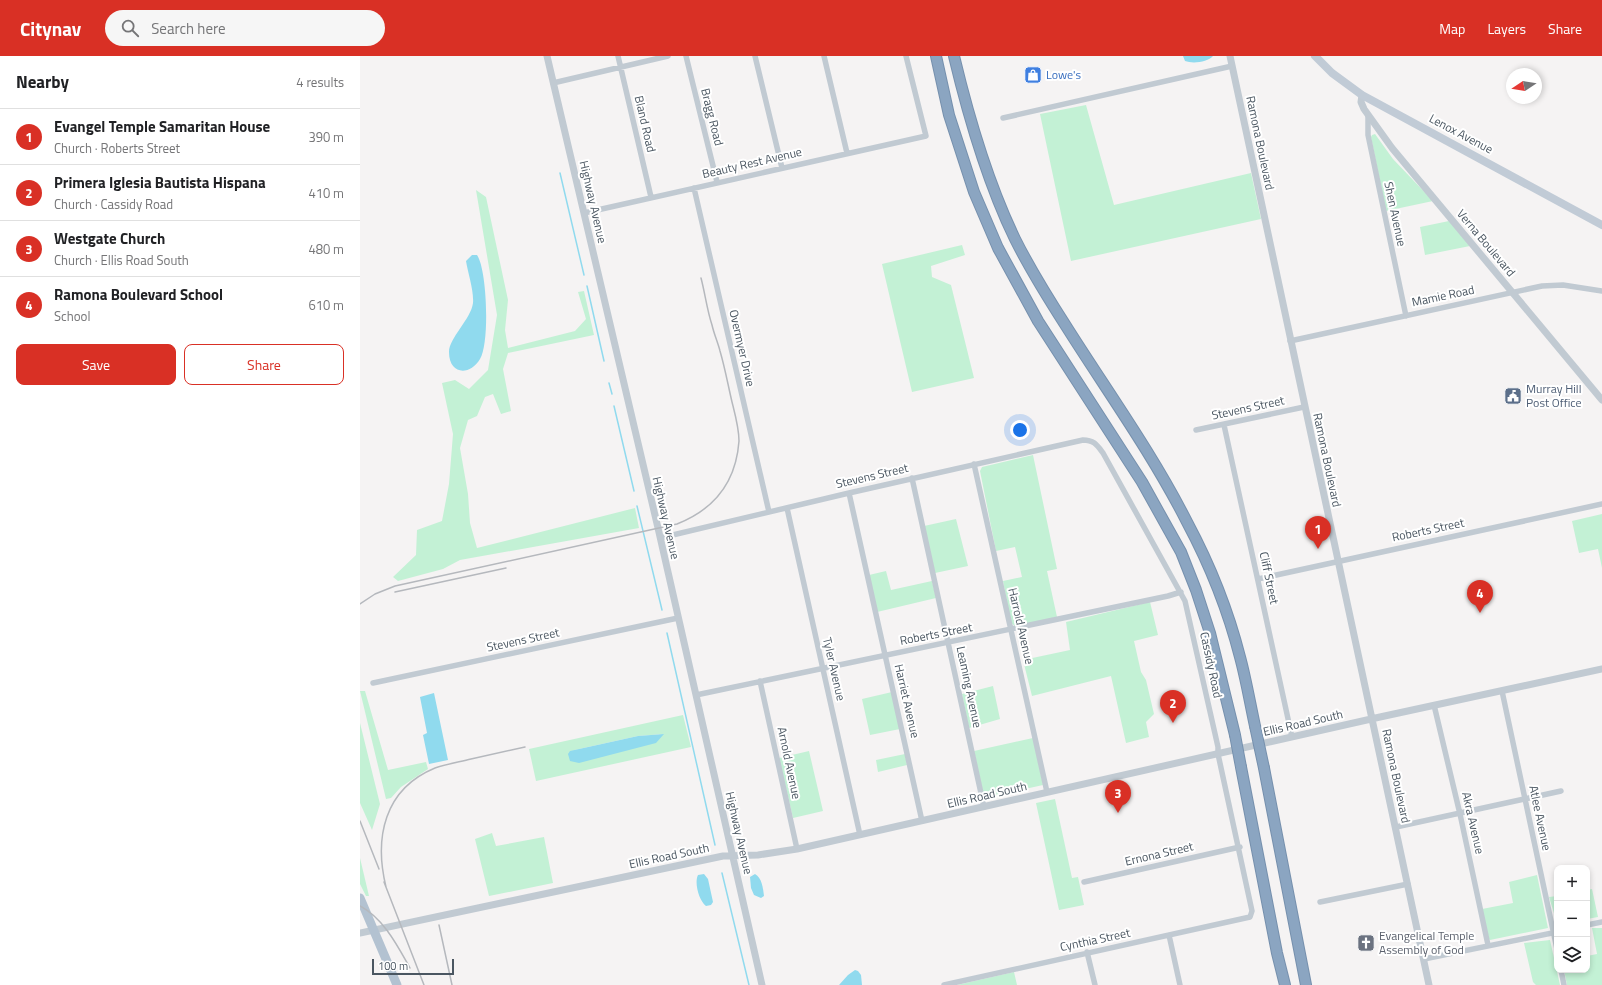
<!DOCTYPE html>
<html lang="en">
<head>
<meta charset="utf-8">
<style>
  body { margin:0; font-family:"Titillium Web",sans-serif; background:#f6f6f6; color:#202124 }
  .controls { position:absolute; right:12px; bottom:12px; display:grid; overflow:hidden; border-radius:8px; box-shadow:0 2px 6px #0003 }
  .controls button { width:36px; height:36px; display:grid; place-items:center; padding:0; border:0; border-bottom:1px solid #e0e0e0; background:#fff; color:#202124; font:20px sans-serif }
  .compass { position:absolute; left:1146px; top:12px; width:36px; height:36px; border-radius:50%; background:#fff; box-shadow:0 2px 6px #0003; rotate:258deg }
  .scale { position:absolute; left:12px; bottom:10px; width:82px; box-sizing:border-box; padding-left:4px; border:2px solid #4a5661; border-top:0; font-size:11px; line-height:14px; white-space:nowrap; color:#4a5661; -webkit-text-stroke:3px #fff; paint-order:stroke }
  .you { position:absolute; left:660px; top:374px; width:14px; height:14px; margin:-10px; border:3px solid #fff; border-radius:50%; background:#1a73e8; box-shadow:0 0 0 6px #1a73e833 }
  .badge { display:grid; place-items:center; width:26px; height:26px; border-radius:50%; background:#d93025; color:#fff; font-size:13px; font-weight:700 }
  .pin { position:absolute; translate:-50% -33px; filter:drop-shadow(0 1px 2px #0008) }
  .pin::after { content:''; position:absolute; top:21px; width:14px; height:12px; background:inherit; clip-path:polygon(0 0,100% 0,50% 100%) }
  .list { margin:0; padding:0; list-style:none }
  h2 { display:flex; justify-content:space-between; align-items:center; height:52px; margin:0; padding:0 16px; font-size:17px }
  h2 small { font-size:13px; font-weight:400; color:#757577 }
  .list li { display:grid; grid-template-columns:26px 1fr auto; gap:12px; align-items:center; box-sizing:border-box; height:56px; padding:0 16px; border-top:1px solid #e0e0e0 }
  .list b { display:block; font-size:15px; white-space:nowrap }
  .list p { margin:0; font-size:13px; white-space:nowrap; color:#757577 }
  .list em { font-size:13px; font-style:normal; color:#757577 }
  .actions { display:flex; gap:8px; padding:12px 16px }
  .actions a { flex:1; padding:9px 0; border:1px solid #d93025; border-radius:8px; text-align:center; font-size:14px; color:#d93025 }
  .actions .main { background:#d93025; color:#fff }
  .icon { flex:none; width:22px; height:22px; fill:none; stroke:currentColor; stroke-width:2; stroke-linecap:round; stroke-linejoin:round }
  .map { position:relative; flex:none; width:1242px; height:929px; overflow:hidden }
  header { display:flex; align-items:center; gap:24px; box-sizing:border-box; height:56px; padding:0 20px; background:#d93025; color:#fff }
  header strong { font-size:19px }
  nav { display:flex; gap:22px; margin-inline-start:auto; font-size:14px }
  .search { width:280px; height:36px; background:#f6f6f6; display:flex; align-items:center; gap:10px; box-sizing:border-box; padding:0 14px; border-radius:22px; color:#757577; font-size:15px }
  main { display:flex }
  aside { flex:1; background:#fff }
  .map>svg:first-child { display:block }
  .green { fill:#c3f1d5; fill-rule:evenodd }
  .water { fill:#90daee }
  .lines { fill:none; stroke-linecap:round; stroke-linejoin:round }
  .stream { stroke:#90daee; stroke-width:1.5 }
  .motorway-casing { stroke:#7690ad; stroke-width:12 }
  .minor { stroke:#c1cad2; stroke-width:5.5 }
  .tertiary { stroke:#c1cad2; stroke-width:7 }
  .secondary { stroke:#c1cbd6; stroke-width:8 }
  .primary { stroke:#b3c2d1; stroke-width:9 }
  .motorway { stroke:#8ba5c1; stroke-width:10 }
  .rail { stroke:#b5b8bd; stroke-width:1.5 }
  .motorway-bridge-casing { stroke:#7690ad; stroke-width:12; stroke-linecap:butt }
  .motorway-bridge { stroke:#8ba5c1; stroke-width:10 }
  .labels { text-anchor:middle; stroke-width:4; stroke-linejoin:round; paint-order:stroke }
  .shop-label { font-size:12px; fill:#366cbe; stroke:#fff; text-anchor:start }
  .street-label { font-size:12px; fill:#4a5661; stroke:#fff }
  .service-label { font-size:12px; fill:#4e5e75; stroke:#fff; text-anchor:start }
  .worship-label { font-size:12px; fill:#5b616d; stroke:#fff; text-anchor:start }
</style>
</head>
<body>
<header>
<strong>Citynav</strong>
<div class="search"><svg class="icon" aria-label="search" viewBox="0 0 24 24"><circle cx="10" cy="10" r="6"/><path d="M15 15l6 6"/></svg>Search here</div>
<nav><a>Map</a><a>Layers</a><a>Share</a></nav>
</header>
<main>
<aside>
<h2>Nearby<small>4 results</small></h2>
<ul class="list">
<li><span class="badge">1</span><div><b>Evangel Temple Samaritan House</b><p>Church · Roberts Street</p></div><em>390 m</em></li>
<li><span class="badge">2</span><div><b>Primera Iglesia Bautista Hispana</b><p>Church · Cassidy Road</p></div><em>410 m</em></li>
<li><span class="badge">3</span><div><b>Westgate Church</b><p>Church · Ellis Road South</p></div><em>480 m</em></li>
<li><span class="badge">4</span><div><b>Ramona Boulevard School</b><p>School</p></div><em>610 m</em></li>
</ul>
<div class="actions"><a class="main">Save</a><a>Share</a></div>
</aside>
<div class="map">
<svg width="1242" height="929" viewBox="0 0 1242 929">
  <rect width="100%" height="100%" fill="#f5f3f3"/>
  <!-- green -->
  <path class="green" d="M726,49L754,149L891,117L901,163L711,205L680,58Z
    M1015,78L1033,103L1073,145L1026,155L1011,81L1012,79Z
    M116,134L126,141L148,244L145,274L148,292L215,275L226,263L218,236L224,235L234,279L148,297L143,313L151,355L141,358L133,338L125,341L117,360L108,364L100,392L108,438L110,467L117,492L275,452L279,472L100,504L83,513L38,525L33,521L56,499L57,474L82,465L89,428L93,378L82,327L95,324L109,333L128,314L137,259Z
    M1089,165L1110,190L1065,199L1060,171Z
    M602,189L605,199L571,210L572,221L591,229L614,322L552,336L522,208Z
    M673,399L697,513L687,515L697,561L656,571L651,567L643,525L662,521L655,491L636,495L620,415L622,411Z
    M1242,458V512L1238,493L1219,497L1212,465Z
    M596,463L608,510L575,517L564,470Z
    M526,515L531,534L572,525L576,542L517,556L509,519Z
    M790,546L798,579L774,585L781,616L786,624L794,658L786,666L789,681L766,687L751,620L672,640L663,604L710,594L706,566Z
    M633,630L640,663L609,672L602,638Z
    M0,635H5L28,714L66,706L68,713L41,731L31,742L26,743Z
    M532,636L540,673L510,679L502,643Z
    M323,659L331,691L176,725L169,693ZM304,678L210,695L278,680Z
    M0,667L20,748L12,774L0,747Z
    M673,682L683,729L624,742L614,695Z
    M449,695L463,755L433,762L419,702Z
    M545,698L547,709L518,716L516,704Z
    M695,743L712,822L718,821L724,849L699,854L676,747Z
    M132,777L136,790L184,781L193,827L129,840L115,783Z
    M0,802L9,840H6L0,828Z
    M1177,819L1188,872L1130,884L1129,883L1122,853L1153,847L1149,826Z
    M1232,833L1238,861L1227,863V834Z
    M1197,840V867L1189,841Z
    M1232,872H1242V929H1207L1204,914H1227V900L1237,898Z
    M1190,884L1200,929H1176L1173,926L1164,887Z
    M654,916L657,929H597Z"/>
  <!-- water -->
  <path class="water" d="M823,0H853C848,6 833,8 825,5Z
    M112,199H117C127,213 130,287 120,303C110,320 89,319 89,296C89,282 111,263 113,247C114,235 108,217 106,205Z
    M74,637L88,704L69,708L63,679L67,677L60,641Z
    M304,678L296,687L219,707L210,705L208,698L210,695L278,680Z
    M344,818L348,823L353,846L351,849L346,850C339,845 334,827 338,819Z
    M395,818C402,822 403,832 404,840L401,842L394,839L391,832L390,821Z
    M495,914L498,915L501,919L502,929H479L488,919Z"/>
  <g class="lines">
    <!-- stream -->
    <path class="stream" d="M200,117L224,219
      M227,230L244,305
      M249,327L252,338
      M254,350L274,435
      M277,450L302,554
      M307,577L355,789
      M362,817L389,929"/>
    <defs>
      <path id="motorway" d="M576,0L589,59L614,136L638,192L678,265L782,426L821,496L836,534L850,577L875,679
        M594,0C609,63 627,125 655,183C670,213 688,242 706,270C747,335 792,397 827,466C850,509 868,554 880,601C886,623 890,647 895,670
        M881,711L917,897L925,929
        M904,712L946,929"/>
    </defs>
    <!-- motorway casing -->
    <use href="#motorway" class="motorway-casing"/>
    <!-- minor -->
    <path class="minor" d="M258,0L291,141
      M326,0L357,126
      M395,0L422,112
      M464,0L487,97
      M193,27L308,0
      M1008,60V79L1046,260
      M643,62L872,10
      M334,132L409,456
      M224,157L566,80L546,0
      M930,285L1182,230L1203,229L1242,235
      M864,369L932,681
      M836,374L944,351
      M614,408L687,736
      M552,422L624,751
      M489,437L562,765
      M427,452L500,779
      M300,482L489,437L723,384C734,384 737,389 743,397L825,545L858,691V698L892,855L890,861L584,929
      M898,523L1242,448
      M400,625L437,793
      M13,627L318,562
      M1142,635L1197,893
      M336,639L808,540L821,536
      M1074,649L1100,758L1128,889
      M1036,771L1201,735
      M724,826L880,791
      M960,846L1048,828
      M1227,869L1242,866
      M809,879L820,929
      M727,896L735,929
      M1064,903L1197,876
      M1201,914L1204,929"/>
    <!-- tertiary -->
    <path class="tertiary" d="M187,0L298,472L402,929
      M870,0L1069,929
      M1002,39L1001,46L1004,53L1032,92L1242,344
      M0,877L363,800L398,799L437,793L1020,661L1242,613"/>
    <!-- secondary -->
    <path class="secondary" d="M955,0L972,17L1002,39L1242,169"/>
    <!-- primary -->
    <path class="primary" d="M0,842L37,929"/>
    <!-- motorway -->
    <use href="#motorway" class="motorway"/>
    <!-- rail -->
    <path class="rail" d="M35,536L146,512
      M0,548L15,538L35,530L317,468C355,453 376,426 379,385C379,372 375,358 372,346C368,329 365,312 360,295C358,287 354,278 352,269C347,254 345,237 341,222
      M0,765L19,813
      M24,826L64,929
      M26,831C14,782 24,733 75,712C87,708 99,706 111,703C129,699 147,695 165,691
      M0,850C24,863 37,889 50,912
      M79,869L92,929"/>
    <defs>
      <path id="motorway-bridge" d="M895,670L904,712
        M875,679L881,711"/>
    </defs>
    <!-- motorway-bridge casing -->
    <use href="#motorway-bridge" class="motorway-bridge-casing"/>
    <!-- motorway-bridge -->
    <use href="#motorway-bridge" class="motorway-bridge"/>
  </g>
  <!-- icons -->
  <defs>
    <symbol id="shop-square" viewBox="-11 -11 22 22"><rect x="-9" y="-9" width="18" height="18" rx="4" fill="#3f7fe0" stroke="#fff"/><path d="M-5-2.5h2.3a2.7 3.5 0 0 1 5.4 0H5L5.5 6h-11ZM-1.5-2.5h3a1.5 2.3 0 0 0-3 0Z" fill="#fff"/></symbol>
    <symbol id="civic-square" viewBox="-11 -11 22 22"><rect x="-9" y="-9" width="18" height="18" rx="4" fill="#5c6f8a" stroke="#fff"/><path d="M-.6-6.5H3V-4.5H.6V-3L4-1V1h2V6H-6V1h2V-1L-.6-3ZM-1.2 2.5V6h2.4V2.5Z" fill="#fff"/></symbol>
    <symbol id="church-square" viewBox="-11 -11 22 22"><rect x="-9" y="-9" width="18" height="18" rx="4" fill="#6b7280" stroke="#fff"/><path d="M-1.2-6h2.4v3.5h3.3v2.4h-3.3V6h-2.4V-.1h-3.3v-2.4h3.3Z" fill="#fff"/></symbol>
  </defs>
  <g fill-rule="evenodd">
    <use href="#shop-square" x="663" y="9" width="20" height="20"/>
    <use href="#civic-square" x="1143" y="330" width="20" height="20"/>
    <use href="#church-square" x="996" y="877" width="20" height="20"/>
  </g>
  <g class="labels">
    <!-- shop labels -->
    <g class="shop-label">
      <text x="686" y="23">Lowe's</text>
    </g>
    <!-- street labels -->
    <g class="street-label">
      <text transform="translate(352 61) rotate(76)" y="4">Bragg Road</text>
      <text transform="translate(285 68) rotate(77)" y="4">Bland Road</text>
      <text transform="translate(1101 78) rotate(28)" y="4">Lenox Avenue</text>
      <text transform="translate(900 87) rotate(78)" y="4">Ramona Boulevard</text>
      <text transform="translate(392 107) rotate(-13)" y="4">Beauty Rest Avenue</text>
      <text transform="translate(233 146) rotate(77)" y="4">Highway Avenue</text>
      <text transform="translate(1035 158) rotate(78)" y="4">Shen Avenue</text>
      <text transform="translate(1126 187) rotate(50)" y="4">Verna Boulevard</text>
      <text transform="translate(1083 240) rotate(-12)" y="4">Mamie Road</text>
      <text transform="translate(382 292) rotate(77)" y="4">Overmyer Drive</text>
      <text transform="translate(888 352) rotate(-12)" y="4">Stevens Street</text>
      <text transform="translate(967 404) rotate(78)" y="4">Ramona Boulevard</text>
      <text transform="translate(512 420) rotate(-13)" y="4">Stevens Street</text>
      <text transform="translate(306 462) rotate(77)" y="4">Highway Avenue</text>
      <text transform="translate(1068 474) rotate(-12)" y="4">Roberts Street</text>
      <text transform="translate(909 522) rotate(78)" y="4">Cliff Street</text>
      <text transform="translate(661 570) rotate(77)" y="4">Harrold Avenue</text>
      <text transform="translate(576 578) rotate(-11)" y="4">Roberts Street</text>
      <text transform="translate(163 584) rotate(-12)" y="4">Stevens Street</text>
      <text transform="translate(851 609) rotate(78)" y="4">Cassidy Road</text>
      <text transform="translate(474 613) rotate(77)" y="4">Tyler Avenue</text>
      <text transform="translate(609 631) rotate(78)" y="4">Leaming Avenue</text>
      <text transform="translate(547 645) rotate(77)" y="4">Harriet Avenue</text>
      <text transform="translate(943 667) rotate(-13)" y="4">Ellis Road South</text>
      <text transform="translate(429 707) rotate(78)" y="4">Arnold Avenue</text>
      <text transform="translate(1036 720) rotate(78)" y="4">Ramona Boulevard</text>
      <text transform="translate(627 739) rotate(-13)" y="4">Ellis Road South</text>
      <text transform="translate(1180 762) rotate(78)" y="4">Atlee Avenue</text>
      <text transform="translate(1113 767) rotate(77)" y="4">Akra Avenue</text>
      <text transform="translate(379 777) rotate(77)" y="4">Highway Avenue</text>
      <text transform="translate(799 798) rotate(-13)" y="4">Ernona Street</text>
      <text transform="translate(309 800) rotate(-12)" y="4">Ellis Road South</text>
      <text transform="translate(735 884) rotate(-12)" y="4">Cynthia Street</text>
    </g>
    <!-- service labels -->
    <g class="service-label">
      <text x="1166" y="337">Murray Hill<tspan x="1166" dy="14">Post Office</tspan></text>
    </g>
    <!-- worship labels -->
    <g class="worship-label">
      <text x="1019" y="884">Evangelical Temple<tspan x="1019" dy="14">Assembly of God</tspan></text>
    </g>
  </g>
</svg>
<div class="controls">
<button>+</button>
<button>−</button>
<button><svg class="icon" aria-label="layers" viewBox="0 0 24 24"><path d="M12 4l9 5-9 5-9-5zM3 14l9 5 9-5"/></svg></button>
</div>
<svg class="compass" viewBox="-18 -18 36 36"><path d="M0-13l5 13h-10z" fill="#e53935"/><path d="M0 13l5-13h-10z" fill="#757577"/></svg>
<div class="scale">100 m</div>
<div class="you"></div>
<div class="pin badge" style="left:958px;top:493px">1</div>
<div class="pin badge" style="left:813px;top:667px">2</div>
<div class="pin badge" style="left:758px;top:757px">3</div>
<div class="pin badge" style="left:1120px;top:557px">4</div>
</div>
</main>
</body>
</html>
